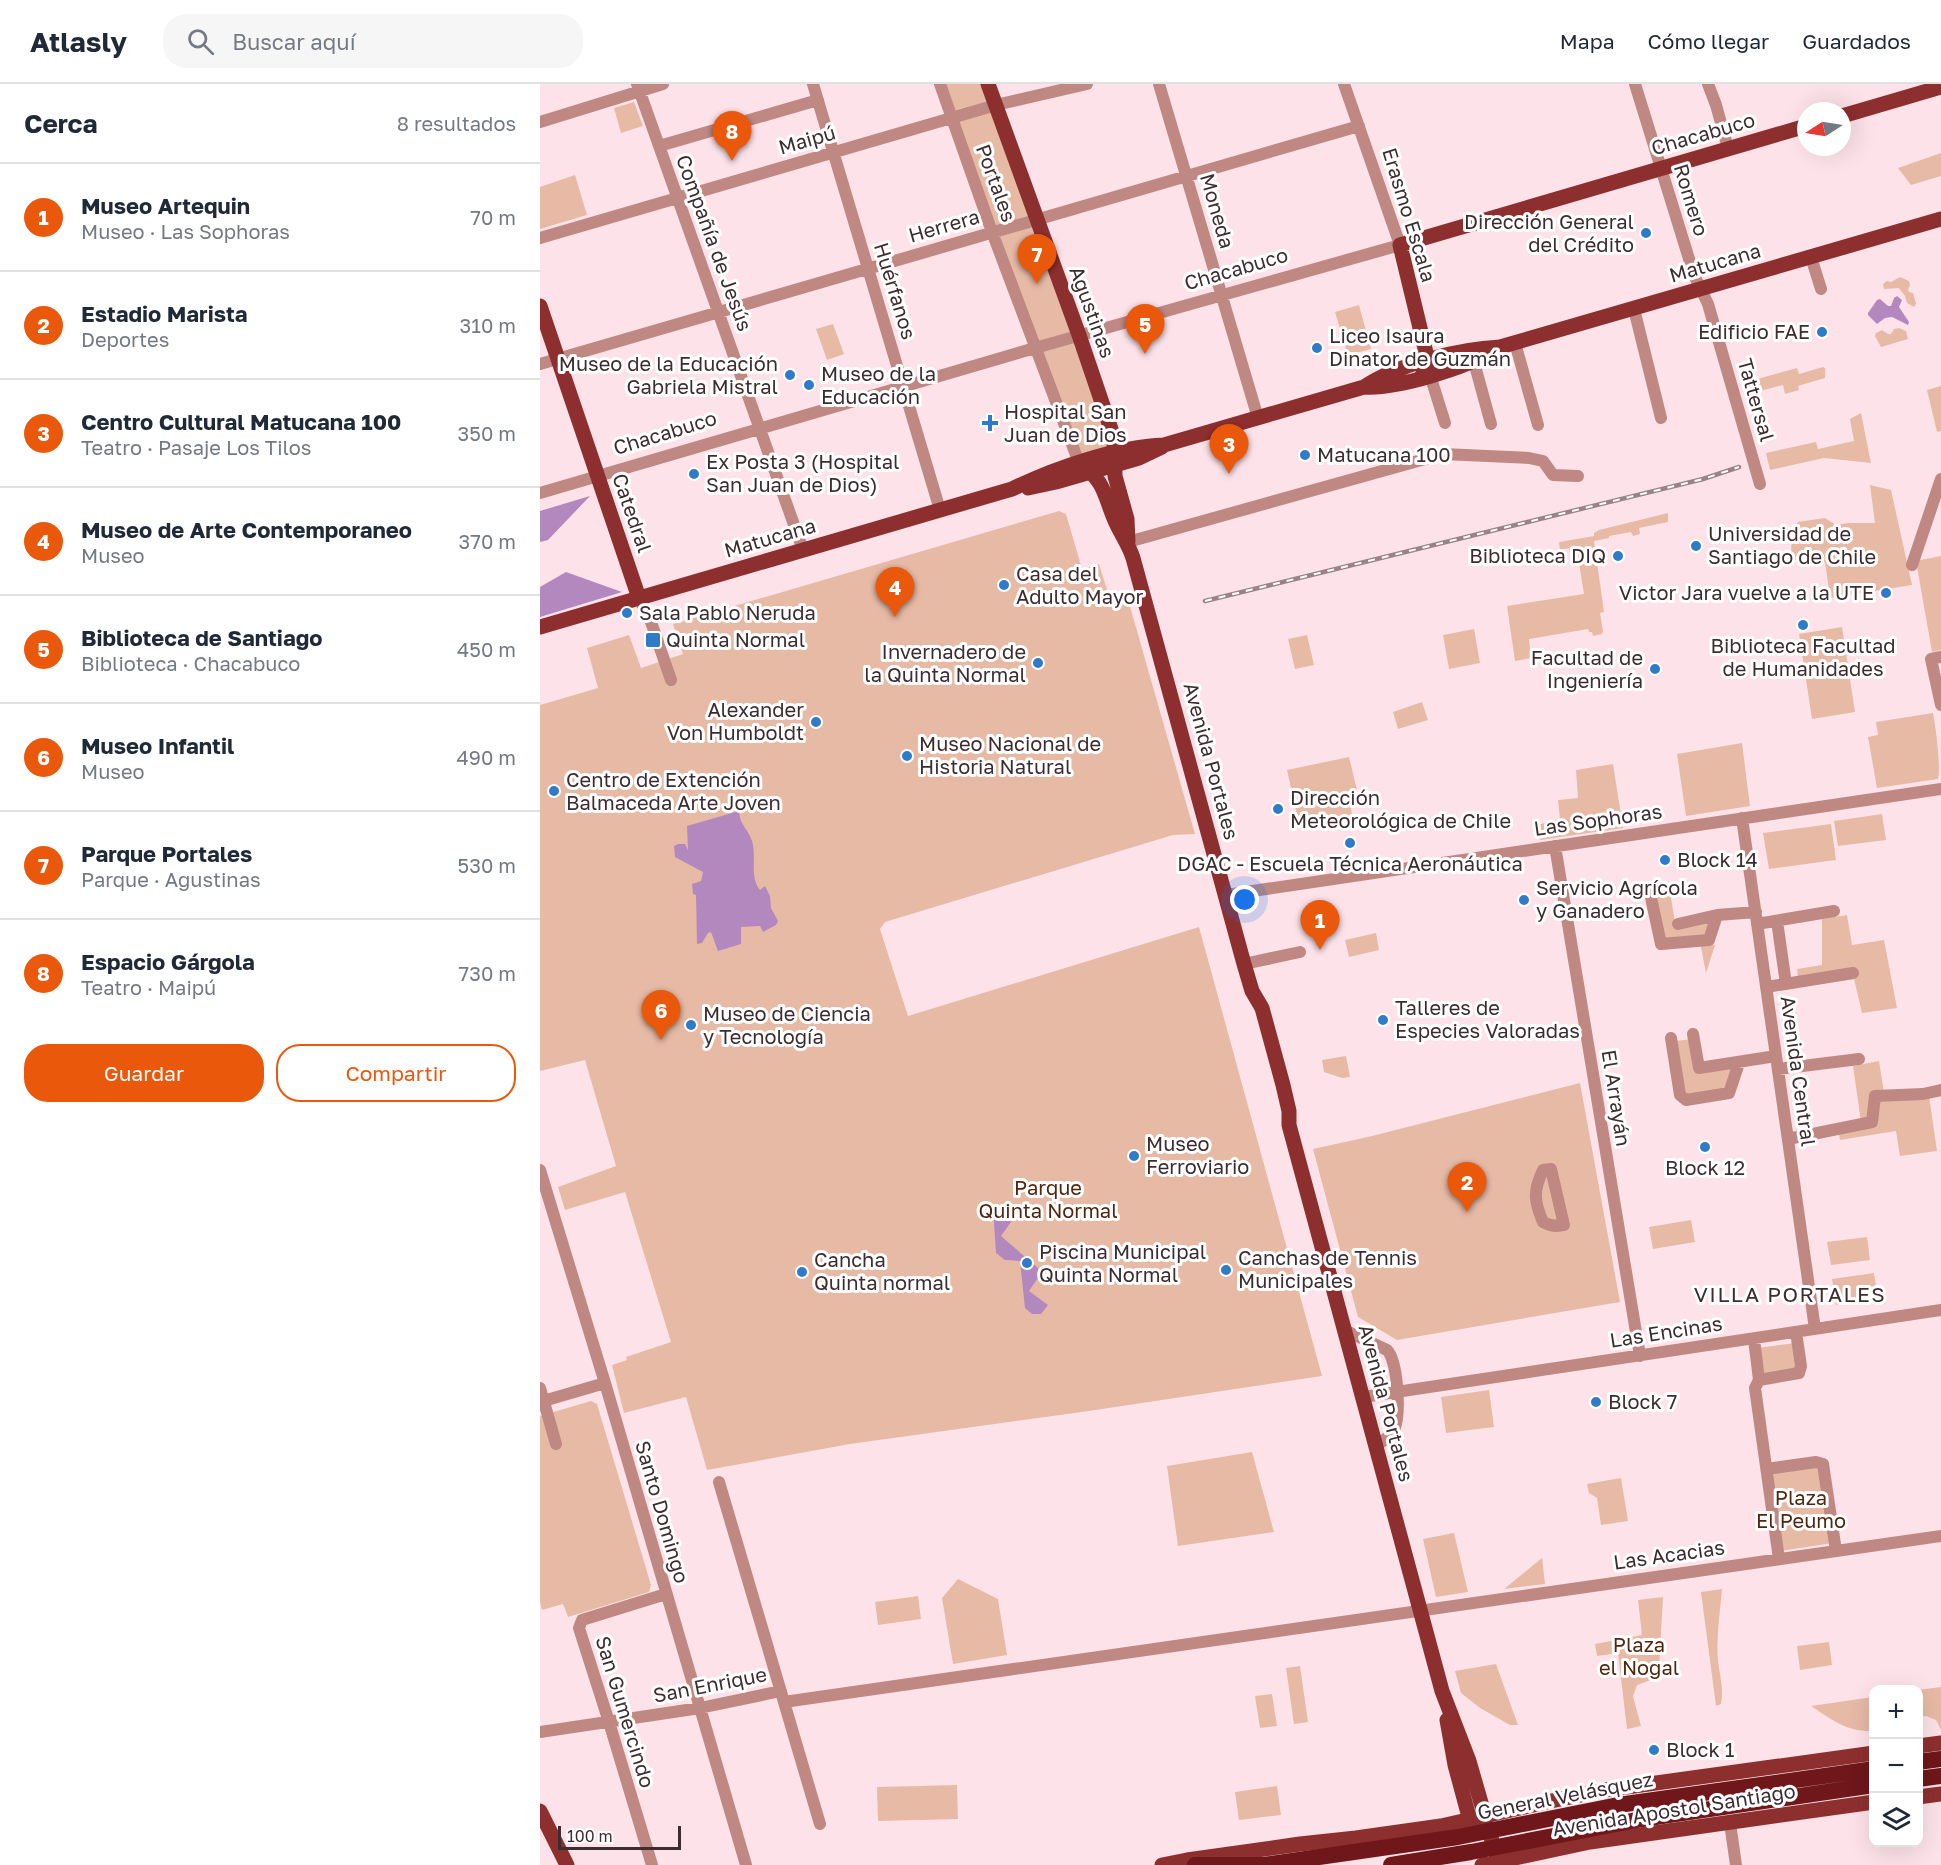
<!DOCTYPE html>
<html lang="es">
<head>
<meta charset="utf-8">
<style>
  body { margin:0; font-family:"Golos Text",sans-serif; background:#f6f6f7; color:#1f2937 }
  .controls { position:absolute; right:18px; bottom:18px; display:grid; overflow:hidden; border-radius:12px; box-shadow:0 6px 24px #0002 }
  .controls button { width:54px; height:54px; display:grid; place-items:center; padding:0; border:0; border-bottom:2px solid #e0e1e3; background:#fff; color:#1f2937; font:30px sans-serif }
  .compass { position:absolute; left:1257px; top:18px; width:54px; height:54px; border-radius:50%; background:#fff; box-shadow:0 6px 24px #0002; rotate:258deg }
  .scale { position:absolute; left:18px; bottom:15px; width:123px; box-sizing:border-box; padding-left:6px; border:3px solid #3d2d31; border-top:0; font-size:16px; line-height:21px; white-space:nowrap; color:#3d2d31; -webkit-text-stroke:4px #fff; paint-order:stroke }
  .you { position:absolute; left:705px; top:816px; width:21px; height:21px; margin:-15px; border:4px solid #fff; border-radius:50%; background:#1a73e8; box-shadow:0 0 0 9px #1a73e833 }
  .badge { display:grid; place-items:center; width:39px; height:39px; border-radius:50%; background:#ea580c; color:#fff; font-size:20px; font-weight:700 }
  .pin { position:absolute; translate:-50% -50px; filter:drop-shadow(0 2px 3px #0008) }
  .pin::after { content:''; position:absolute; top:32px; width:21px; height:18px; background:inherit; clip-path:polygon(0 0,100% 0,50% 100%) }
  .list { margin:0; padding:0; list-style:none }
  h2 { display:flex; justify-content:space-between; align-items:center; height:78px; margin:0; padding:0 24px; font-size:26px }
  h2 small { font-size:20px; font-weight:400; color:#747a83 }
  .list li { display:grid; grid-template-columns:39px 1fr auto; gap:18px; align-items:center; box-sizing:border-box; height:108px; padding:0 24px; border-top:2px solid #e0e1e3 }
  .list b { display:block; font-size:22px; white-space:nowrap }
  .list p { margin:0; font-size:20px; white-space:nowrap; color:#747a83 }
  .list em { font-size:20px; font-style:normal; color:#747a83 }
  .actions { display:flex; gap:12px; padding:18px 24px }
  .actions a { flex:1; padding:14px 0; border:2px solid #ea580c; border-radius:24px; text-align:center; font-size:21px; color:#ea580c }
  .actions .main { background:#ea580c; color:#fff }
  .icon { flex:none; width:33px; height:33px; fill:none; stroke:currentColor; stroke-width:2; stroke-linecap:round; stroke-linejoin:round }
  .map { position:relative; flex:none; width:1401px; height:1781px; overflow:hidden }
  header { display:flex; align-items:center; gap:36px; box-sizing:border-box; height:84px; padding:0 30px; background:#fff; border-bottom:2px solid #e0e1e3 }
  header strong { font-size:28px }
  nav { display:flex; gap:33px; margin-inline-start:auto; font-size:21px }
  .search { width:420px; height:54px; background:#f6f6f7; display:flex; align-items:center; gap:15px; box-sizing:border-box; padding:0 21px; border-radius:24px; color:#747a83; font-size:22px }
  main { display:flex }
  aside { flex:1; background:#fff }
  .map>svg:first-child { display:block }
  .green { fill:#e7baa6 }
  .water { fill:#b388bf }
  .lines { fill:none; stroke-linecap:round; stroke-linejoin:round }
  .minor { stroke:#bf8883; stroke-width:12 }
  .major { stroke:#8e2f2f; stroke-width:15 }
  .highway { stroke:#6f171a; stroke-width:16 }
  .rail-casing { stroke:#988388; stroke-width:4.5 }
  .rail { stroke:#fff; stroke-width:2; stroke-dasharray:7; stroke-linecap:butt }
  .poi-dot { fill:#307aca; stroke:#fff; stroke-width:2 }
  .labels { text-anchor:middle; stroke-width:6; stroke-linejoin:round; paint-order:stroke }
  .street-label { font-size:20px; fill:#3d2d31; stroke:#fff }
  .poi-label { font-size:20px; fill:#3d2d31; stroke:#fff; text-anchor:start }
  .park-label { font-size:20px; fill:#52260f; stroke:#fff }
  .neighbourhood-label { font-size:21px; letter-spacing:1.5px; fill:#3d2d31; stroke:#fff }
</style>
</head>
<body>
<header>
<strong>Atlasly</strong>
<div class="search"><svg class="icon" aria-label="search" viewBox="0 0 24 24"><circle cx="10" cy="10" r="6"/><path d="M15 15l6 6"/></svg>Buscar aquí</div>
<nav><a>Mapa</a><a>Cómo llegar</a><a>Guardados</a></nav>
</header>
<main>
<aside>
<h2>Cerca<small>8 resultados</small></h2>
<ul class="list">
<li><span class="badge">1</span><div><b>Museo Artequin</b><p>Museo · Las Sophoras</p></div><em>70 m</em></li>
<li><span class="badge">2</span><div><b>Estadio Marista</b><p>Deportes</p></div><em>310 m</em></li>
<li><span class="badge">3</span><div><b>Centro Cultural Matucana 100</b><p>Teatro · Pasaje Los Tilos</p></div><em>350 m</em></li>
<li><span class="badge">4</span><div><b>Museo de Arte Contemporaneo</b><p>Museo</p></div><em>370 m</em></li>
<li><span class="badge">5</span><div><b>Biblioteca de Santiago</b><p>Biblioteca · Chacabuco</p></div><em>450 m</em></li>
<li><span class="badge">6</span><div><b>Museo Infantil</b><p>Museo</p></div><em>490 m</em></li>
<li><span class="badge">7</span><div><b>Parque Portales</b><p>Parque · Agustinas</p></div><em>530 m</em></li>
<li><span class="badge">8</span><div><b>Espacio Gárgola</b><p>Teatro · Maipú</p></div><em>730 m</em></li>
</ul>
<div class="actions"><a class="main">Guardar</a><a>Compartir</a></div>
</aside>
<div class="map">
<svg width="1401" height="1781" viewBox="0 0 1401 1781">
  <rect width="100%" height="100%" fill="#fde3e9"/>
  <!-- green -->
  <path class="green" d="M404,0H444L574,362L540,373Z
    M94,18L103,42L81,49L74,24Z
    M1401,69V92L1371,101L1358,84Z
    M35,91L47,131L0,145V103Z
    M1360,193L1369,197L1370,201L1368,206L1369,208L1373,209L1376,220L1374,223L1367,219L1365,212L1359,204L1344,205L1343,200L1347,197L1351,198Z
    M819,221L831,265L808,271L795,228Z
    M293,240L304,270L287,276L276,245Z
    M1359,244L1366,247L1368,255L1341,263L1335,252L1336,249L1342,246L1348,250H1351L1354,245Z
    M1283,283L1285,284V294L1258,302L1259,306L1245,310L1243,301L1209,310L1206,298L1257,284L1259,290Z
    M1401,302V347L1397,348L1387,306Z
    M1321,329L1331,379L1284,374L1230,386L1226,369L1276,358L1278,365L1314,357L1310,335Z
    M1330,401L1351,406L1372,501L1290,514L1285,478C1247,484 1246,470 1258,438L1285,434L1296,441L1308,439H1335Z
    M519,427L526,430L542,485L559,480L572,522L589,519L655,750L633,751L345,838L340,845L368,932L659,843L782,1292L542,1328L310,1360L167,1386L146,1313L84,1329L72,1281L87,1276L86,1273L131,1258L85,1108L25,1126L18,1103L76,1082L45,976L0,987V621L58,604L47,564L89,551L101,584L143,570L133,540Z
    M1128,429V438L1099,444L1100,450L1093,452L1091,448L1069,452V454L1054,457L1064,528L1060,529L1063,547L1062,550L1053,552L1052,548H1049L1048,545L989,555L991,574L975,577L967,522L1044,510L1037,467L1030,468L1029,464L1020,466L1019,458L1054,452V449L1059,446Z
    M1401,472V566L1392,568L1376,477Z
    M1302,543L1315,628L1272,635L1259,550Z
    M934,545L940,579L909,585L903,551Z
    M767,551L774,581L755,585L748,555Z
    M882,618L888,636L858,645L853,628Z
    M1393,629C1396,645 1401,683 1398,695L1337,704L1328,653L1338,651L1336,638Z
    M1202,659L1210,722L1146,732L1137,670Z
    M809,673L817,706L808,708L813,736L760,745L747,686Z
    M1073,680L1083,744L1000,756L997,741L1020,735L1018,716L1038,714L1036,686Z
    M1342,730L1346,756L1298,762L1294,737Z
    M1291,740L1296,776L1229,785L1223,749Z
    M1130,808L1136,844L1171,838L1170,860L1175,861L1166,889L1160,858L1122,865L1113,811Z
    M1307,831L1312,861L1344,856L1357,924L1322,929L1314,895L1259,903L1257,885L1282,881V835Z
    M836,849L839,866L809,873L805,856Z
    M1153,955L1158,988L1192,985L1186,1007L1148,1013L1142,1008L1135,957Z
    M806,972L810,993L802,994L784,988L782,976Z
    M1339,977L1345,1015L1389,1012L1397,1067L1360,1072L1356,1047L1300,1056L1298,1043L1321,1038L1313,982Z
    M1040,999L1080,1218L857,1256L818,1233L773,1065L832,1052Z
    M1151,1136L1155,1158L1113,1165L1109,1143Z
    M1327,1153L1330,1176L1291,1181L1287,1158Z
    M1334,1189L1338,1215L1296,1221L1292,1195Z
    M1255,1259L1257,1288L1222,1293L1217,1264Z
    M949,1306L954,1343L906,1349L901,1313Z
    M51,1317L57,1320L111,1501L109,1508L28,1533L23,1520L2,1526L0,1517V1332Z
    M712,1368L734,1448L638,1462L627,1382Z
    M1282,1383L1293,1459L1240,1467L1230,1393L1233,1386Z
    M1081,1394L1088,1437L1061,1441L1057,1414L1049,1409L1047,1400Z
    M914,1449L928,1508L896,1513L883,1455Z
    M1002,1473L1005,1500L964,1505L1002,1474Z
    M418,1495L458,1515L467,1571L413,1580L402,1514Z
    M1182,1505C1180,1529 1176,1553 1178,1577C1180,1593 1184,1605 1181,1620L1176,1622L1161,1508Z
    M378,1512L381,1535L338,1541L335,1518Z
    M1123,1513L1119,1586L1114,1595L1097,1601L1093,1612L1101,1642L1087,1645L1078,1569L1057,1572L1055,1560L1102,1551L1098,1516Z
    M1289,1558L1292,1581L1260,1586L1257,1562Z
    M956,1580L978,1641H970L940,1624L921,1609L915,1587Z
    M760,1582L768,1638L754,1640L746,1584Z
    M1401,1603V1646L1396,1636L1386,1632L1379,1633L1378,1606Z
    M732,1610L737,1642L720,1644L715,1612Z
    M1333,1613V1647C1307,1648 1292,1636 1271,1622Z
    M417,1701L418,1735L338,1737L337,1703Z
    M737,1702L741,1731L699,1736L695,1708Z"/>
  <!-- water -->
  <path class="water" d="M1357,212L1362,216L1359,223L1369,238L1368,241L1352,233L1345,234L1337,240L1328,231V229L1337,216L1340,215L1348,222H1351L1354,214Z
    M50,412L8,456L0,458V427Z
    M26,488L82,508L0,533V503Z
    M199,727C200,742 208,744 212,757C217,774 209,792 220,806L225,802L230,812L231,824L238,837L236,841L223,848L220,842L201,843V860L178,867L171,848L168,849L162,859L157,860L156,811L153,810L152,800L161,797L163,788L135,773L134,762L138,760H145L148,766L147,742Z
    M453,1124H462L469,1128L471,1138L461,1152L498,1184V1194L489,1207L508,1221L501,1230H492L485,1224L480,1177L465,1176L456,1169Z"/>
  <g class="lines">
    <!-- minor -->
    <path class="minor" d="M97,0L263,466
      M273,0L400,426
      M400,0L452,148L539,379
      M619,0L718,334
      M1095,0L1154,191L1168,220L1220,400
      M1168,0L1176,21L1188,64
      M0,38L123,0
      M119,62L278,16
      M0,154L456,21L547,0
      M1271,173L1281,205
      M1094,225L1121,334
      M975,259L998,341
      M934,278L951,340
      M0,280L819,42
      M890,291L905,339
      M0,409L495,264L860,161L804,0
      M588,458L903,370L989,374L1003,377L1013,391L1038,392
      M1372,481L1401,395
      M99,514L111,538L131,596
      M1401,573L1391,575L1401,621
      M1202,734L1275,1245
      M1015,762L1100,1272
      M1110,809L1121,860L1169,856L1177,831
      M686,811L1401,705
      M1237,837L1246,900
      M1138,840L1177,831L1216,828
      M1217,840L1294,827
      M704,880L760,868
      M1226,903L1313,889
      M1153,950L1159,984L1236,972
      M1131,954L1140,1011L1146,1016L1189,1009L1199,979
      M1238,985L1319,975
      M1248,1055L1332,1038L1335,1012L1383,1010L1401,1006
      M1011,1085L1024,1141C1016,1143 1010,1142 1003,1138C994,1117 993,1107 1003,1086Z
      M0,1086L65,1299L206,1781
      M804,1246L847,1266C858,1277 861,1331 854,1346C850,1353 842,1357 836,1362
      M1214,1255L1219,1296L1215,1304L1239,1475
      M1219,1296L1259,1289L1261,1282L1256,1248
      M0,1304L16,1360
      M823,1313L1401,1226
      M0,1318L65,1299
      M1227,1385L1276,1378L1283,1380L1296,1467
      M179,1398L280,1740
      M244,1618L1401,1452
      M0,1648L160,1624L241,1607
      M1190,1739L1196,1781
      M112,1781L69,1638L39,1544L42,1536L126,1510"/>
    <!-- major -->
    <path class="major" d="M448,0L539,251L574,354L575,392L587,435L588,458
      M1302,32L1401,3
      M0,222L99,514
      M880,294L887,285L888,277L860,161L1266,42
      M824,303C857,305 926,284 955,266
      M539,379C567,399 563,410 576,439C582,452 589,461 593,474L704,880L712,907L722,924L743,1001L749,1027V1041L902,1607L929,1677L959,1781
      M488,404L516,398L599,374L622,363
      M0,543L472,405C515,384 576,363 624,361L824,303C858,280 919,265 960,263L1401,135
      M907,1636L915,1681L932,1744
      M1378,1662L1401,1659
      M1378,1713L1401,1710
      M0,1727L27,1781
      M622,1781L647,1776L760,1760L816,1754L901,1742L1011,1717L1065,1706L1334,1669
      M942,1781L1050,1758L1334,1718"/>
    <!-- highway -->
    <path class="highway" d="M1378,1678L1401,1675
      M1378,1695L1401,1692
      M655,1781H724
      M724,1781L918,1753L1078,1721L1334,1685
      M851,1781L931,1768L1102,1735L1334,1701"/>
    <defs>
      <path id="rail" d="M665,517L1163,395L1199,383"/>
    </defs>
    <!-- rail casing -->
    <use href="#rail" class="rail-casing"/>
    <!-- rail -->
    <use href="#rail" class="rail"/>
  </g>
  <!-- markers -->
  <g class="poi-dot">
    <circle cx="1106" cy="149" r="6"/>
    <circle cx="1282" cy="248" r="6"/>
    <circle cx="777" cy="264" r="6"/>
    <circle cx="250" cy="291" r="6"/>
    <circle cx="269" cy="301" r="6"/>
    <path d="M447 330h6v6h6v6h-6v6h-6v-6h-6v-6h6z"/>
    <circle cx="765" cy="371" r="6"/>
    <circle cx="154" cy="390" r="6"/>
    <circle cx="1156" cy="462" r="6"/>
    <circle cx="1078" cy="472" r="6"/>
    <circle cx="464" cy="501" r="6"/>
    <circle cx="1346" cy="509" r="6"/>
    <circle cx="87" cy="529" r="6"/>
    <circle cx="1263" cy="541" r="6"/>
    <rect x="105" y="548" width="16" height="16" rx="3"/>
    <circle cx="498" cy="579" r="6"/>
    <circle cx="1115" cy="585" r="6"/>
    <circle cx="276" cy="638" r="6"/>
    <circle cx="367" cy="672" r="6"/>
    <circle cx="14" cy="707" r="6"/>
    <circle cx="738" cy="725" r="6"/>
    <circle cx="810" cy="759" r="6"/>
    <circle cx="1125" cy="776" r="6"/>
    <circle cx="984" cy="816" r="6"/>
    <circle cx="843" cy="936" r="6"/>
    <circle cx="151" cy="941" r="6"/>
    <circle cx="1165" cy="1063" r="6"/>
    <circle cx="594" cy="1072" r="6"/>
    <circle cx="487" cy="1179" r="6"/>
    <circle cx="686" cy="1186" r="6"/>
    <circle cx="262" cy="1188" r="6"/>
    <circle cx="1056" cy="1318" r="6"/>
    <circle cx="1114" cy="1666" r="6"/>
  </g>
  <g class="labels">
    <!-- street labels -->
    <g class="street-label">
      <text transform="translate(1163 50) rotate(-16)" y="7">Chacabuco</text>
      <text transform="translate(267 56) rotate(-16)" y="7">Maipú</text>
      <text transform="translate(456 99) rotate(70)" y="7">Portales</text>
      <text transform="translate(1151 116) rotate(73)" y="7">Romero</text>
      <text transform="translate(677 127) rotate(74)" y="7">Moneda</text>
      <text transform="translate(869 131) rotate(73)" y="7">Erasmo Escala</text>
      <text transform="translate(404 142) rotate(-16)" y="7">Herrera</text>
      <text transform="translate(174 159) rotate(70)" y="7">Compañía de Jesús</text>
      <text transform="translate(1175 179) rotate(-16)" y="7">Matucana</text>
      <text transform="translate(696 185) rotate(-16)" y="7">Chacabuco</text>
      <text transform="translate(355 207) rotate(73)" y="7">Huérfanos</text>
      <text transform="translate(552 228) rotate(70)" y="7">Agustinas</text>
      <text transform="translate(1216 316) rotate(74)" y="7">Tattersal</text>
      <text transform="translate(125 349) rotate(-17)" y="7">Chacabuco</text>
      <text transform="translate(92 429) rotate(71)" y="7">Catedral</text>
      <text transform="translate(230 454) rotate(-16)" y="7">Matucana</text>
      <text transform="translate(671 677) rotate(75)" y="7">Avenida Portales</text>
      <text transform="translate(1058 736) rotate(-8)" y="7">Las Sophoras</text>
      <text transform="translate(1258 987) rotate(82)" y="7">Avenida Central</text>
      <text transform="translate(1076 1014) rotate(81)" y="7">El Arrayán</text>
      <text transform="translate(1126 1248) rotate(-9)" y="7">Las Encinas</text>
      <text transform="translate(846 1319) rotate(75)" y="7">Avenida Portales</text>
      <text transform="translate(122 1428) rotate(74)" y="7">Santo Domingo</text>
      <text transform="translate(1129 1471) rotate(-8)" y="7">Las Acacias</text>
      <text transform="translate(170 1601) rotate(-11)" y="7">San Enrique</text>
      <text transform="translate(85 1628) rotate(73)" y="7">San Gumercindo</text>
      <text transform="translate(1025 1712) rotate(-11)" y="7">General Velásquez</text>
      <text transform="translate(1134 1726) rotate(-9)" y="7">Avenida Apostol Santiago</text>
    </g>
    <!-- poi labels -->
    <g class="poi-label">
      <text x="1094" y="145" text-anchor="end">Dirección General<tspan x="1094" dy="23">del Crédito</tspan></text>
      <text x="1270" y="255" text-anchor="end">Edificio FAE</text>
      <text x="789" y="259">Liceo Isaura<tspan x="789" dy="23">Dinator de Guzmán</tspan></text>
      <text x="238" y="287" text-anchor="end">Museo de la Educación<tspan x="238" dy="23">Gabriela Mistral</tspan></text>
      <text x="281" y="297">Museo de la<tspan x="281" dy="23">Educación</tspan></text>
      <text x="464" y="335">Hospital San<tspan x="464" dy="23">Juan de Dios</tspan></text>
      <text x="777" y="378">Matucana 100</text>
      <text x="166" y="385">Ex Posta 3 (Hospital<tspan x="166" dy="23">San Juan de Dios)</tspan></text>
      <text x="1168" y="457">Universidad de<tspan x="1168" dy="23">Santiago de Chile</tspan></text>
      <text x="1066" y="479" text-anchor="end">Biblioteca DIQ</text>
      <text x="476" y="497">Casa del<tspan x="476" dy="23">Adulto Mayor</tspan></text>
      <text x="1334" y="516" text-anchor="end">Victor Jara vuelve a la UTE</text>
      <text x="99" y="536">Sala Pablo Neruda</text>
      <text x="126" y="563">Quinta Normal</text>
      <text x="1263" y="569" text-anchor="middle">Biblioteca Facultad<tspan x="1263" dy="23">de Humanidades</tspan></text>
      <text x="486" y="575" text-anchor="end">Invernadero de<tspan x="486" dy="23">la Quinta Normal</tspan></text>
      <text x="1103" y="581" text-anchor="end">Facultad de<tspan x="1103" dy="23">Ingeniería</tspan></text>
      <text x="264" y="633" text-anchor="end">Alexander<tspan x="264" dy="23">Von Humboldt</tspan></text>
      <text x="379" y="667">Museo Nacional de<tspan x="379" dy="23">Historia Natural</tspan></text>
      <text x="26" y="703">Centro de Extención<tspan x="26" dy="23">Balmaceda Arte Joven</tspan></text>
      <text x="750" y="721">Dirección<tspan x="750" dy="23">Meteorológica de Chile</tspan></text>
      <text x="1137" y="783">Block 14</text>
      <text x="810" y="787" text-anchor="middle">DGAC - Escuela Técnica Aeronáutica</text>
      <text x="996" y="811">Servicio Agrícola<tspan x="996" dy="23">y Ganadero</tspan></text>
      <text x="855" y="931">Talleres de<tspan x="855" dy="23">Especies Valoradas</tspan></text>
      <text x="163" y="937">Museo de Ciencia<tspan x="163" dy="23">y Tecnología</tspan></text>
      <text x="606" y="1067">Museo<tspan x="606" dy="23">Ferroviario</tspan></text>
      <text x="1165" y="1091" text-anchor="middle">Block 12</text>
      <text x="499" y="1175">Piscina Municipal<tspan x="499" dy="23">Quinta Normal</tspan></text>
      <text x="698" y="1181">Canchas de Tennis<tspan x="698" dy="23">Municipales</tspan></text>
      <text x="274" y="1183">Cancha<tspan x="274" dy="23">Quinta normal</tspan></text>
      <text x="1068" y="1325">Block 7</text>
      <text x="1126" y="1673">Block 1</text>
    </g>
    <!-- park labels -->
    <g class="park-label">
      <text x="508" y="1111">Parque<tspan x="508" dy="23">Quinta Normal</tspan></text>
      <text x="1261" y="1421">Plaza<tspan x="1261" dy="23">El Peumo</tspan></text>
      <text x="1099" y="1568">Plaza<tspan x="1099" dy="23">el Nogal</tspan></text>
    </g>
    <!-- neighbourhood labels -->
    <g class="neighbourhood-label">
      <text x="1250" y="1218">VILLA PORTALES</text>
    </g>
  </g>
</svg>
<div class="controls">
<button>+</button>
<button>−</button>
<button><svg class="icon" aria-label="layers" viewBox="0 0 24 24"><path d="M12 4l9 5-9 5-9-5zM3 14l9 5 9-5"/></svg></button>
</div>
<svg class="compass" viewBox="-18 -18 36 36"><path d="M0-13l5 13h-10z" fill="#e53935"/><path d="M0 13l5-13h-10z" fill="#747a83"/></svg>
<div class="scale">100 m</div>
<div class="you"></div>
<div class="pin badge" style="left:780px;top:866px">1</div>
<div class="pin badge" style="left:927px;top:1128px">2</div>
<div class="pin badge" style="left:689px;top:390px">3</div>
<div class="pin badge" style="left:355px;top:533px">4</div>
<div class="pin badge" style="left:605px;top:270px">5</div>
<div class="pin badge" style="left:121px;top:956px">6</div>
<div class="pin badge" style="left:497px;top:200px">7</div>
<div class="pin badge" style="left:192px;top:77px">8</div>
</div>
</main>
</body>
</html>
